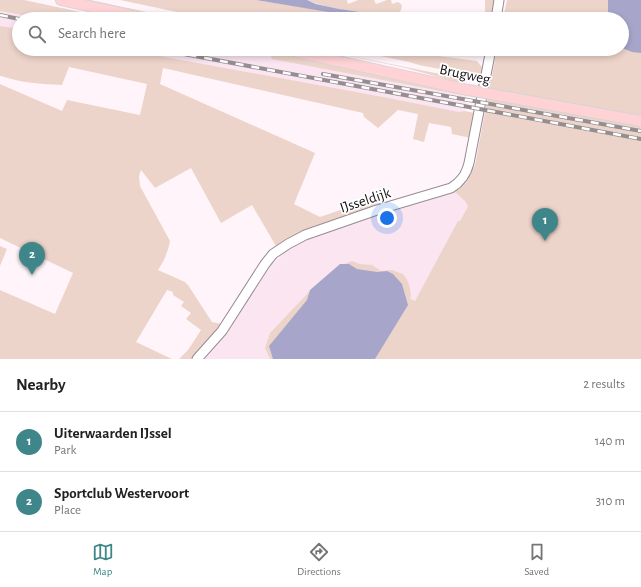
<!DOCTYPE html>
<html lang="en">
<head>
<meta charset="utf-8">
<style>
  body { margin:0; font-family:"Alegreya Sans",sans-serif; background:#f6f6f6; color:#202124 }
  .you { position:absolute; left:387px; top:218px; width:14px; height:14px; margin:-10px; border:3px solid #fff; border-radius:50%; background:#1a73e8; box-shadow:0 0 0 6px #1a73e833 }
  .badge { display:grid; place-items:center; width:26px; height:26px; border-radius:50%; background:#3e868a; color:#fff; font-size:13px; font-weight:700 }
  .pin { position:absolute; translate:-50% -33px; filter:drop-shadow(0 1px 2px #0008) }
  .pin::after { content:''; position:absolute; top:21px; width:14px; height:12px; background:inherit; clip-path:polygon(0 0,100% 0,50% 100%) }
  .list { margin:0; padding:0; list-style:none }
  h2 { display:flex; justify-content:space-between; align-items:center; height:52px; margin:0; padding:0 16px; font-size:17px }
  h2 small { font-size:13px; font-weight:400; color:#757577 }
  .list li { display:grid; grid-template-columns:26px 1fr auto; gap:12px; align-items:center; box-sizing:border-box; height:60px; padding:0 16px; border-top:1px solid #e0e0e0 }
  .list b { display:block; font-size:15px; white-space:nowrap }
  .list p { margin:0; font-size:13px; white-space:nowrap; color:#757577 }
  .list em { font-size:13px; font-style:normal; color:#757577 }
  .icon { flex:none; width:22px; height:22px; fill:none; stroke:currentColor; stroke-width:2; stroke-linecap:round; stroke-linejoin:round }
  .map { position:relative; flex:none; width:641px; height:359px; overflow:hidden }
  .search { position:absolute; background:#fff; box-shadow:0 2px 6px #0003; left:12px; right:12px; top:12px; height:44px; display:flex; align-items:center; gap:10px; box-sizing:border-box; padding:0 14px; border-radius:22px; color:#757577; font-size:15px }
  .sheet { height:172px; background:#fff }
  nav { display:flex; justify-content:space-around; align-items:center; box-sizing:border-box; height:56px; border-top:1px solid #e0e0e0; background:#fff; font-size:11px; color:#757577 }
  nav a { display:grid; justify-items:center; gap:2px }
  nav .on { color:#3e868a }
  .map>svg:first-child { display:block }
  .built { fill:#fae5f0 }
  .green { fill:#edd4ca }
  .water { fill:#a7a6ca }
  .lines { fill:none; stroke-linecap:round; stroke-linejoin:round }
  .secondary-casing { stroke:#978b91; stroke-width:11 }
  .primary-casing { stroke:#d5d4d5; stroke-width:12 }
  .secondary { stroke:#fff; stroke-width:9 }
  .primary { stroke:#ffd3d6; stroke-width:10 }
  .rail-casing { stroke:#958e91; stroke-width:4 }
  .rail { stroke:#fff; stroke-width:2.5; stroke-dasharray:8; stroke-linecap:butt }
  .primary-bridge-casing { stroke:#d5d4d5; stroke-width:12; stroke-linecap:butt }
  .primary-bridge { stroke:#ffd3d6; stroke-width:10 }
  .labels { text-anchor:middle; stroke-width:3.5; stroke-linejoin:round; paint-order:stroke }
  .street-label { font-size:15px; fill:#161214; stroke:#fff }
</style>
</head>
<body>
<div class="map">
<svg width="641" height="359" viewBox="0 0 641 359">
  <rect width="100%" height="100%" fill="#fff4f9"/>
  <!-- built -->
  <path class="built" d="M0,0L109,19H19V32L0,43Z
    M107,49H252L467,95L465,111L459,114Z
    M453,190L465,201L468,206L414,303L307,300L273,359H201L210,351L267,270L287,250L299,242L323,233L406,204Z"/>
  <!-- green -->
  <path class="green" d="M0,0H24L114,19H46L0,11Z
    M85,0H90L180,19H175Z
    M120,0H256L376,19H210Z
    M307,0H347L348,4L358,0H374L376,4L387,0H391L392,4L398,2L401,4L402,7L397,19L393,17C365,14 332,10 307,0Z
    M485,0H495L492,19H485Z
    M507,0H641V359H270L265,348L270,333L309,292L339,266L352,261L360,264L372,265L381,271L392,270L403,274L406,278L409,284L411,295L410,299L415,301L458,221H460L468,206L465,201L455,192L466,183L475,165L497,49H622V19H503Z
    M0,26L19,29V49H121L383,97L459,112L465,111L475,113L471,138L452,134L451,127L429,123L424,142L413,139L418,114L398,110L378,128L364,117L363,113L163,68L160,84L315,153L294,204L320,217L378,197L382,200V205C352,215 300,226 276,246L252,205L221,223L191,168L155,188L141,170L139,176L140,186L170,241C168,252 164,261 158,270L185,282L188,285L212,322L222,324L213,336L191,359H179L188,350L201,330L186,319L191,313L181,306L184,302L173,295V292L167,290L136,342L172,359H0V290L55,314L73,273L0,238V84L62,111L67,100L140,115L147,84L69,67L62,85C41,84 22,83 1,76H0Z
    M210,49H256L468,94L467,96L272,59L271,56L257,53L253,56Z
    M316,49L465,79V83H463L467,85L406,68Z
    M347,49H386L477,61L482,67L481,77L419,65L409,62Z
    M426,49H481V52L478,56Z
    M0,246L7,249L0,266Z"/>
  <!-- water -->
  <path class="water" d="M256,0H307L316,4L339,9L393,17L395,19H376L352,16Z
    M608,0H641V53L632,52L622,48V19H608Z
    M340,264H349L357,269L377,272L387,271L393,274L402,284L408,305L375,359H273L269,346L307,300L310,290Z"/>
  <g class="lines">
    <defs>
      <path id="secondary" d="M496,19L499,0
        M197,359L222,331L265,264L273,254L288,244L305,235L377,210L451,188C461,182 466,175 469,163L491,49"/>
      <path id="primary" d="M61,0L147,19
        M284,49L468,90"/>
    </defs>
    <!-- secondary casing -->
    <use href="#secondary" class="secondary-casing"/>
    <!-- primary casing -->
    <use href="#primary" class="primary-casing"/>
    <!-- secondary -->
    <use href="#secondary" class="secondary"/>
    <!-- primary -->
    <use href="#primary" class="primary"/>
    <defs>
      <path id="rail" d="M0,15L19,19
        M157,49L641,139
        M323,74L641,131"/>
    </defs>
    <!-- rail casing -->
    <use href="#rail" class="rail-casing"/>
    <!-- rail -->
    <use href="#rail" class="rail"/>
    <defs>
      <path id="primary-bridge" d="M468,90L641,121"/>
    </defs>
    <!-- primary-bridge casing -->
    <use href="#primary-bridge" class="primary-bridge-casing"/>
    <!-- primary-bridge -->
    <use href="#primary-bridge" class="primary-bridge"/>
  </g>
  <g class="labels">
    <!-- street labels -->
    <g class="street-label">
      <text transform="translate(465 74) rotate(12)" y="5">Brugweg</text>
      <text transform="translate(365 200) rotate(-18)" y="5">IJsseldijk</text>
    </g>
  </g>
</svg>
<div class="you"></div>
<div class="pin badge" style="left:545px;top:241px">1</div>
<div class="pin badge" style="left:32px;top:275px">2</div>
<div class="search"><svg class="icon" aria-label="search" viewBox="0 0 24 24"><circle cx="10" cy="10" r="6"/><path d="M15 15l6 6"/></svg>Search here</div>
</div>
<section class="sheet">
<h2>Nearby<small>2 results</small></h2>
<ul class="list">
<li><span class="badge">1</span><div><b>Uiterwaarden IJssel</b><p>Park</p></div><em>140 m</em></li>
<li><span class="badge">2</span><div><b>Sportclub Westervoort</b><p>Place</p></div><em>310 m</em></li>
</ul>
</section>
<nav>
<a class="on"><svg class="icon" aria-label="map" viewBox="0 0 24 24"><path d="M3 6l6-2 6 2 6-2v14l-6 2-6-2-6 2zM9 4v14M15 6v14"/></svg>Map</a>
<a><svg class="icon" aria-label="directions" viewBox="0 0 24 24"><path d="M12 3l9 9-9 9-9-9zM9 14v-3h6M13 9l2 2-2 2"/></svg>Directions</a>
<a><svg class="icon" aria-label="saved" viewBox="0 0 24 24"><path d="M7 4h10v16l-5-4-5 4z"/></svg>Saved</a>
</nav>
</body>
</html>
